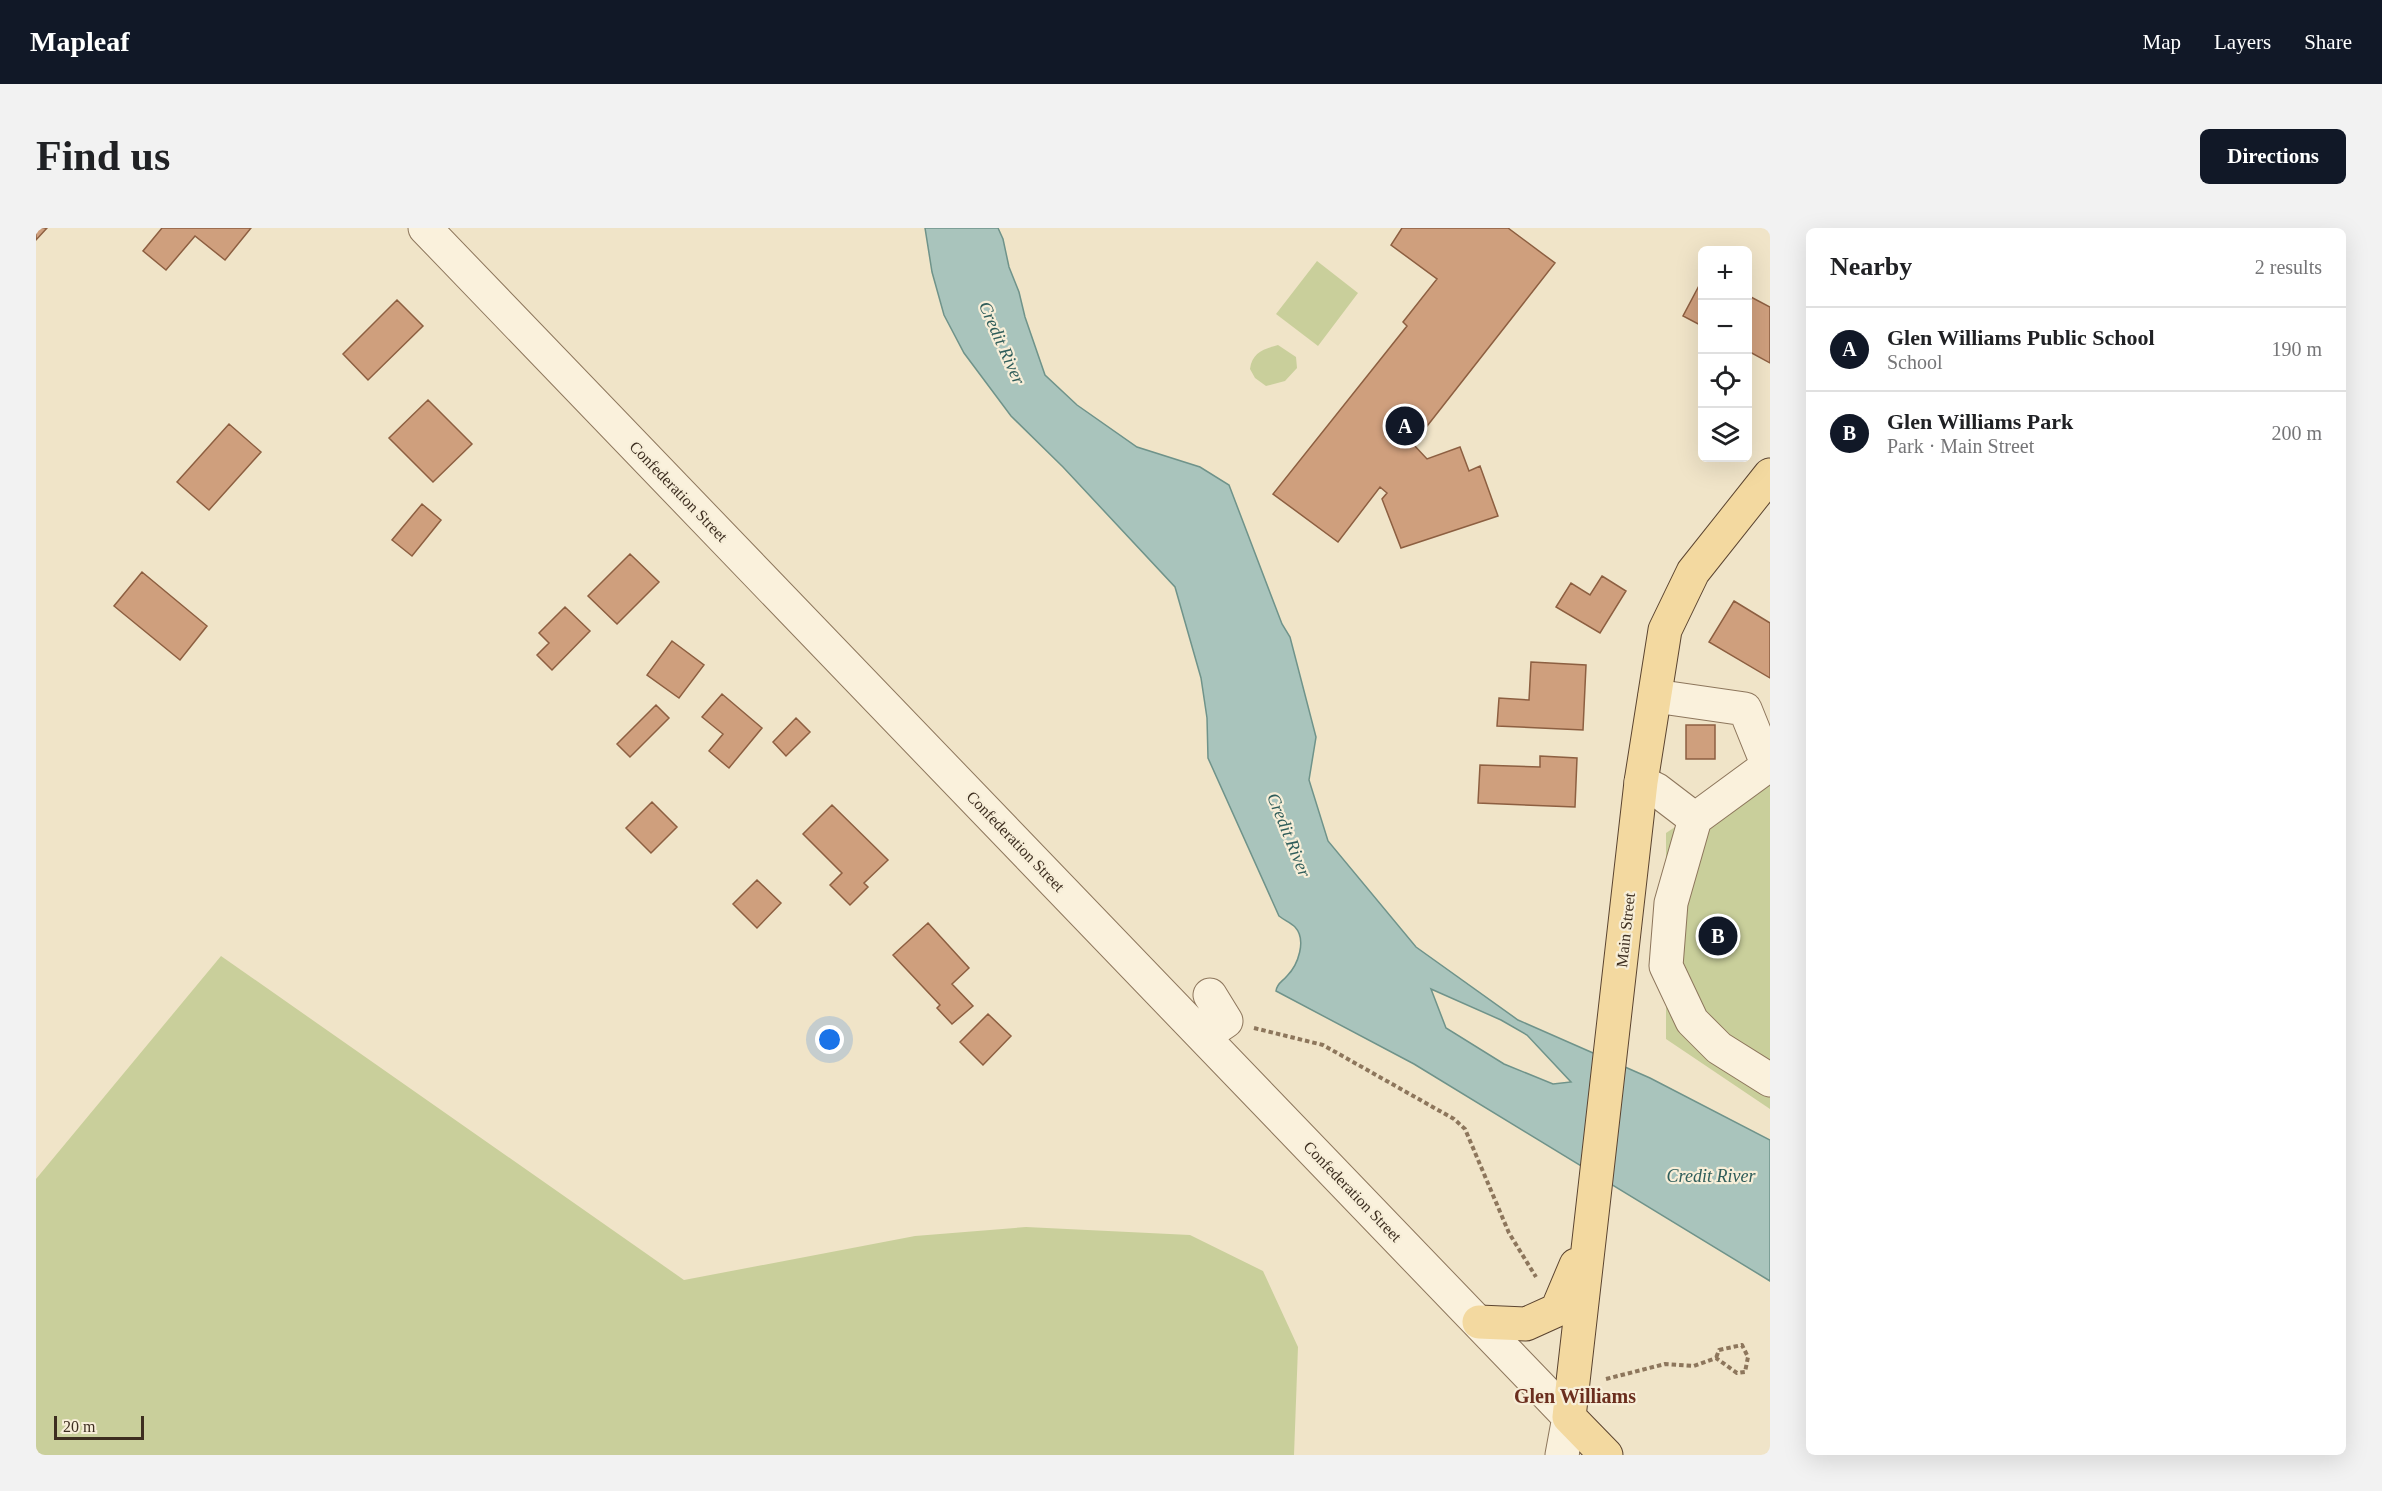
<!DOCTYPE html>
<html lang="en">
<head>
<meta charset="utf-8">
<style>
  body { margin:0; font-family:"Times New Roman",serif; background:#f2f2f2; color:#202124 }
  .controls { position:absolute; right:18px; top:18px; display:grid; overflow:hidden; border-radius:9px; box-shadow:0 6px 24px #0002 }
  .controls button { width:54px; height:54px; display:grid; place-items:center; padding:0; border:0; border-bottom:2px solid #e0e0e0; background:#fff; color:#202124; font:30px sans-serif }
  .scale { position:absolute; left:18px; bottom:15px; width:90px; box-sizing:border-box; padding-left:6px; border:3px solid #3d2e20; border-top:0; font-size:16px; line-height:21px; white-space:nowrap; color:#3d2e20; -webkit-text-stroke:4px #f7eed8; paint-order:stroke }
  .you { position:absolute; left:794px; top:812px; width:21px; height:21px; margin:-15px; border:4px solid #fff; border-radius:50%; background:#1a73e8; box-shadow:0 0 0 9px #1a73e833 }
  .badge { display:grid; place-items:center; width:39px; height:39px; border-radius:50%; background:#111827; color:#fff; font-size:20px; font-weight:700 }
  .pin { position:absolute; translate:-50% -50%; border:3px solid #fff; box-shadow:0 2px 6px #0006 }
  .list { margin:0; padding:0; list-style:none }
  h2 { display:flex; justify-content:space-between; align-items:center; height:78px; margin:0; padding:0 24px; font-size:26px }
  h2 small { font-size:20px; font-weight:400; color:#757577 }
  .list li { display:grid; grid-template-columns:39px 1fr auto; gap:18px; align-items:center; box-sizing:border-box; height:84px; padding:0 24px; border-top:2px solid #e0e0e0 }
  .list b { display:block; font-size:22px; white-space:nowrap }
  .list p { margin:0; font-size:20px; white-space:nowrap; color:#757577 }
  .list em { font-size:20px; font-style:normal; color:#757577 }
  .icon { flex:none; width:33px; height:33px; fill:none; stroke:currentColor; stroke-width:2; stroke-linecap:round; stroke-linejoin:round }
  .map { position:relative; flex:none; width:1734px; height:1227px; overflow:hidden; border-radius:9px }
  header { display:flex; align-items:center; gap:36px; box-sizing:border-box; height:84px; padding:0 30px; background:#111827; color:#fff }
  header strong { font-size:28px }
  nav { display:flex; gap:33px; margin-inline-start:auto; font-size:21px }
  .intro { display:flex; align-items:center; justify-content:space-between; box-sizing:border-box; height:144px; padding:0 36px }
  h1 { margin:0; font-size:42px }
  .button { padding:15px 27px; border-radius:9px; background:#111827; color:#fff; font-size:21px; font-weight:700 }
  main { display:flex; gap:36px; padding:0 36px }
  aside { flex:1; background:#fff; border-radius:9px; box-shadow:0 6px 24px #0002 }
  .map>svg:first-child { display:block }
  .green { fill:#c9cf9b }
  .water { fill:#a9c4bc; stroke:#6f938a; stroke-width:1.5; fill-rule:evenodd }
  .building { fill:#cf9f7d; stroke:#8d5f41; stroke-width:1.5 }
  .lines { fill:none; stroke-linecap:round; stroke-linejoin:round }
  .minor-casing { stroke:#8d765c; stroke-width:35 }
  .major-casing { stroke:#5b4430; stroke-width:35 }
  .path { stroke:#8d765c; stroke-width:4; stroke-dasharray:4.5 3; stroke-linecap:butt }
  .minor { stroke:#faf1dc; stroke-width:33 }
  .major { stroke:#f3d9a0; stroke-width:33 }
  .labels { text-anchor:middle; stroke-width:4.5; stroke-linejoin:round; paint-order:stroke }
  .street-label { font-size:16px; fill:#3d2e20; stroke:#f7eed8 }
  .water-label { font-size:18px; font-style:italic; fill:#2f5d5a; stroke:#f7eed8 }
  .quarter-label { font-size:20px; font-weight:bold; fill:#6b2e1e; stroke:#f7eed8 }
</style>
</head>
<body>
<header>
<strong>Mapleaf</strong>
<nav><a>Map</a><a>Layers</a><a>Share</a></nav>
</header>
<div class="intro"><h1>Find us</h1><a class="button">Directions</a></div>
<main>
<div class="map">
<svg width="1734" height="1227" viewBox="0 0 1734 1227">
  <rect width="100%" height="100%" fill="#f0e4c8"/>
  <!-- green -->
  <path class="green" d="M1281,33L1322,65L1282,118L1240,86Z
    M1242,117L1260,129L1261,140L1249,153L1230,158L1219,150L1214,141C1216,125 1227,121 1242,117Z
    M1734,536V881L1630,811V605Z
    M185,728L648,1052L879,1008L990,999L1154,1007L1227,1043L1262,1119L1258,1227H0V951Z"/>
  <!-- water -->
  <path class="water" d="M889,0H962L967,11L973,39L983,64L989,89L1009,147L1041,177L1101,219L1164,239L1193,257L1246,396L1254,409L1280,509L1273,552L1292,613L1380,719L1482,792L1614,850L1734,912V1053L1378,836L1240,763C1241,755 1246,754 1251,748C1262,737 1271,712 1259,699C1255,695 1248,692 1243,688L1172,530L1171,490L1165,450L1139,359L1027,239L975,188L928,125L908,87L896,44ZM1395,761L1465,792L1491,807L1535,854L1517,856L1468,836L1410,800Z"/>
  <!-- building -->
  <path class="building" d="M0,0H11L0,12Z
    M126,0H215L189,32L159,8L130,42L107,23Z
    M1366,0H1472L1519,35L1377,216L1391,231L1424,219L1433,243L1444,238L1462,288L1365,320L1346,271L1351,265L1344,259L1302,314L1237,266L1371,98L1367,94L1401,51L1355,17Z
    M1666,52V98L1647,88Z
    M1713,68L1734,79V135L1712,123V71Z
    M361,72L387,98L332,152L307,126Z
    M392,172L436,216L397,254L353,210Z
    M193,196L225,224L173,282L141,254Z
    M386,276L405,292L376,328L356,312Z
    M594,326L623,354L581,396L552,368Z
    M106,344L171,398L144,432L78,378Z
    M1566,348L1590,363L1564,405L1520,379L1535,355L1554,367Z
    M1698,373L1734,395V450L1673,414Z
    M529,379L554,403L516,442L501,427L513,415L503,405Z
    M636,413L668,437L643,470L611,447Z
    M1495,434L1550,437L1547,502L1461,498L1463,470L1493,472Z
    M686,466L726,500L693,540L673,523L687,506L666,489Z
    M620,477L633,490L594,529L581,516Z
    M760,490L774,504L750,528L737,514Z
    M1650,497H1679V531H1650Z
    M1504,528L1541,530L1539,579L1442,575L1444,537L1504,539Z
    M616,574L641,599L615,625L590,600Z
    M796,577L852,632L828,655L832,659L814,677L794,657L806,645L767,606Z
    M721,652L745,675L721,700L697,676Z
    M892,695L933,740L916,756L937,778L916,796L901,780L904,777L857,727Z
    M952,786L975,808L947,837L924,814Z"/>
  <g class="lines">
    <defs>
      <path id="minor" d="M389,0L1533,1189L1526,1227
        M1619,468L1709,481L1732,538
        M1605,554L1621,562L1659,591L1635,675L1630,738L1656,793L1683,820L1734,852
        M1659,591L1734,536
        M1168,808L1190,793L1174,767"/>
      <path id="major" d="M1443,1094L1490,1096L1521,1082L1540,1037
        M1570,1227L1533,1189L1605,554L1629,402L1657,344L1734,247"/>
    </defs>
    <!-- minor casing -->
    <use href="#minor" class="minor-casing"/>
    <!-- major casing -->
    <use href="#major" class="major-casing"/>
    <!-- path -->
    <path class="path" d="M1218,800L1287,817L1418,891L1429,901L1473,1005L1500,1049
      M1570,1151L1629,1136L1658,1138L1680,1130L1701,1145L1709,1144L1712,1129L1706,1117L1683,1122L1680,1130"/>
    <!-- minor -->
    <use href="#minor" class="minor"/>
    <!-- major -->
    <use href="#major" class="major"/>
  </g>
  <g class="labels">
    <!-- street labels -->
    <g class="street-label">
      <text transform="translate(643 263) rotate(46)" y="6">Confederation Street</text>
      <text transform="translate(980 613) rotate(46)" y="6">Confederation Street</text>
      <text transform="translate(1589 702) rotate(-84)" y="6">Main Street</text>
      <text transform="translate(1317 963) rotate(46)" y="6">Confederation Street</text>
    </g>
    <!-- water labels -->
    <g class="water-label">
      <text transform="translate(966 115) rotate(66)" y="6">Credit River</text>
      <text transform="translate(1253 607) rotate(68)" y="6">Credit River</text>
      <text x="1675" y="954">Credit River</text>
    </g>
    <!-- quarter labels -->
    <g class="quarter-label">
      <text x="1539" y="1175">Glen Williams</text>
    </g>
  </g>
</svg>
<div class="controls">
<button>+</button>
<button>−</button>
<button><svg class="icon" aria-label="locate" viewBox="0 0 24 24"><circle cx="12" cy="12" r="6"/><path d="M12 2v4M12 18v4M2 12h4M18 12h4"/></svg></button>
<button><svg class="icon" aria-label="layers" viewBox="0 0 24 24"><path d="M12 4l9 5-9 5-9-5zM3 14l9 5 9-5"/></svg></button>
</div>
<div class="scale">20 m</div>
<div class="you"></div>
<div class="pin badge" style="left:1369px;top:198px">A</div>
<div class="pin badge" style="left:1682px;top:708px">B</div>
</div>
<aside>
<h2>Nearby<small>2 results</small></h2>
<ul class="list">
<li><span class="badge">A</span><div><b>Glen Williams Public School</b><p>School</p></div><em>190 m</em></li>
<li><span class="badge">B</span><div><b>Glen Williams Park</b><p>Park · Main Street</p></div><em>200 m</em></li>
</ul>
</aside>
</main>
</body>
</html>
